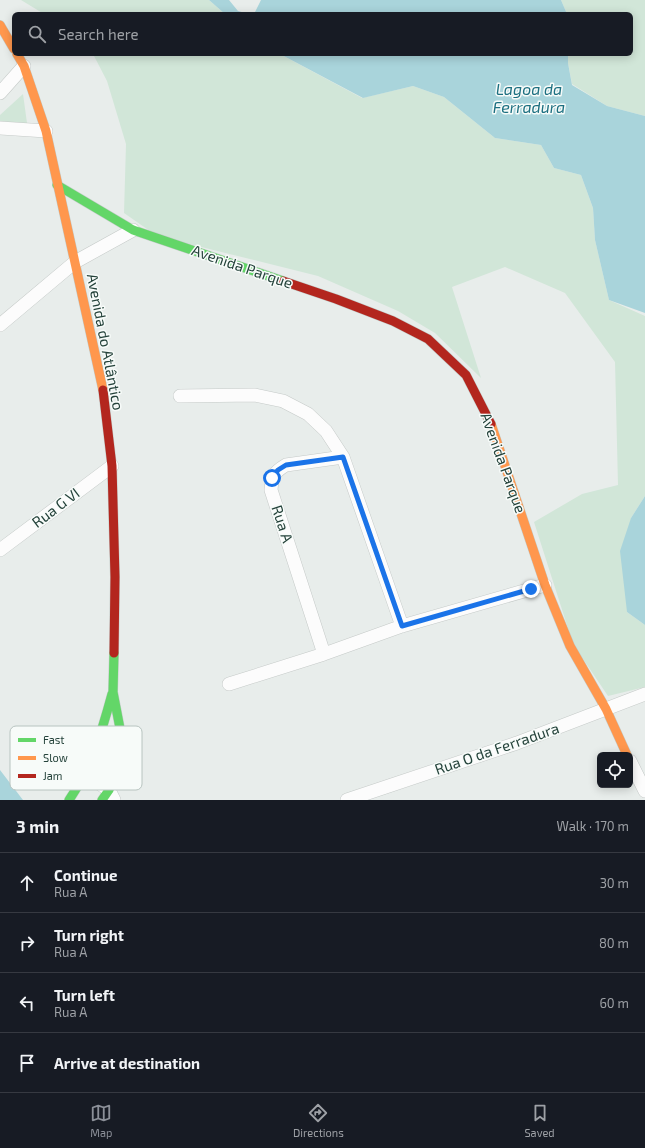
<!DOCTYPE html>
<html lang="en">
<head>
<meta charset="utf-8">
<style>
  body { margin:0; font-family:"Exo 2",sans-serif; background:#242831; color:#f1f3f6 }
  .controls { position:absolute; right:12px; bottom:12px; display:grid; overflow:hidden; border-radius:6px; box-shadow:0 2px 10px #0003 }
  .controls button { width:36px; height:36px; display:grid; place-items:center; padding:0; border:0; border-bottom:1px solid #363941; background:#171b24; color:#f1f3f6; font:20px sans-serif }
  .stop { position:absolute; width:12px; height:12px; margin:-9px; border:3px solid #1a73e8; border-radius:50%; background:#fff }
  .stop.end { background:#1a73e8; border-color:#fff; box-shadow:0 1px 4px #0008 }
  .list { margin:0; padding:0; list-style:none }
  h2 { display:flex; justify-content:space-between; align-items:center; height:52px; margin:0; padding:0 16px; font-size:17px }
  h2 small { font-size:13px; font-weight:400; color:#9ea1a6 }
  .list li { display:grid; grid-template-columns:26px 1fr auto; gap:12px; align-items:center; box-sizing:border-box; height:60px; padding:0 16px; border-top:1px solid #363941 }
  .list b { display:block; font-size:15px; white-space:nowrap }
  .list p { margin:0; font-size:13px; white-space:nowrap; color:#9ea1a6 }
  .list em { font-size:13px; font-style:normal; color:#9ea1a6 }
  .icon { flex:none; width:22px; height:22px; fill:none; stroke:currentColor; stroke-width:2; stroke-linecap:round; stroke-linejoin:round }
  .map { position:relative; flex:none; width:645px; height:800px; overflow:hidden }
  .search { position:absolute; background:#171b24; box-shadow:0 2px 10px #0003; left:12px; right:12px; top:12px; height:44px; display:flex; align-items:center; gap:10px; box-sizing:border-box; padding:0 14px; border-radius:6px; color:#9ea1a6; font-size:15px }
  .sheet { height:292px; background:#171b24 }
  nav { display:flex; justify-content:space-around; align-items:center; box-sizing:border-box; height:56px; border-top:1px solid #363941; background:#171b24; font-size:11px; color:#9ea1a6 }
  nav a { display:grid; justify-items:center; gap:2px }
  nav .on { color:#8c9099 }
  .map>svg:first-child { display:block }
  .green { fill:#d1e6d8 }
  .water { fill:#a9d4db }
  .lines { fill:none; stroke-linecap:round; stroke-linejoin:round }
  .street-casing { stroke:#c5cac8; stroke-width:14 }
  .fast-casing { stroke:#c3cbc8; stroke-width:10 }
  .slow-casing { stroke:#c3cbc8; stroke-width:10 }
  .jam-casing { stroke:#c3cbc8; stroke-width:10 }
  .street { stroke:#fcfcfc; stroke-width:13 }
  .fast { stroke:#63d668; stroke-width:9 }
  .slow { stroke:#ff974d; stroke-width:9 }
  .jam { stroke:#b3261e; stroke-width:9 }
  .route { stroke:#1a73e8; stroke-width:5 }
  .labels { text-anchor:middle; stroke-width:3; stroke-linejoin:round; paint-order:stroke }
  .street-label { font-size:15px; fill:#24423a; stroke:#f7fbf9 }
  .water-label { font-size:16px; font-style:italic; fill:#1c6f80; stroke:#f7fbf9 }
  .key { fill:#f7fbf9; stroke:#b8c4c0; stroke-width:1 }
  .key-label { font-size:11px; fill:#24423a }
</style>
</head>
<body>
<div class="map">
<svg width="645" height="800" viewBox="0 0 645 800">
  <rect width="100%" height="100%" fill="#e8edeb"/>
  <!-- green -->
  <path class="green" d="M21,0H209L225,14H44Z
    M561,0H645V116L607,106L572,84L568,63V54H631V14H567Z
    M93,54H280L362,98L413,86L444,97L495,138L541,145L554,168L581,175L593,208L595,240L609,300L645,316V496L631,518L627,612L645,625V687L608,696L573,644L534,522L582,494L618,485L615,362L565,293L505,267L452,287L481,378L435,333L398,311L318,276L157,236L124,213L126,144L107,81Z
    M23,94L27,123L0,124V115Z"/>
  <!-- water -->
  <path class="water" d="M209,0H229L238,11L249,14H225Z
    M261,0H561L567,14H254Z
    M280,54H568V63L572,85L607,106L645,116V313L609,300L595,240L593,208L581,175L554,168L541,145L495,138L444,97L413,86L363,98Z
    M645,496V625L627,612L620,551L631,518Z
    M0,770L23,800H0Z"/>
  <g class="lines">
    <defs>
      <path id="street" d="M0,93L24,66
        M0,128L46,131
        M0,325L75,262L133,230
        M180,396L255,395L283,401L308,414L326,431L343,457L402,626
        M0,550L112,466
        M324,654L271,490C272,476 274,472 286,465L343,457
        M229,684L324,654L402,626L545,585
        M630,761L645,791
        M85,774L109,790L114,800
        M347,800L517,743L645,694"/>
      <path id="fast" d="M57,185L133,230L283,281
        M69,800C91,768 102,731 112,694
        M102,800L109,790L119,766L123,744L113,692L114,653"/>
      <path id="slow" d="M0,25L14,49
        M17,54L24,66L46,131L103,390
        M491,424L545,585L570,646L606,709L627,755"/>
      <path id="jam" d="M283,281L336,299L393,321L428,339L466,375L491,424
        M103,390L112,466L115,577L114,653"/>
    </defs>
    <!-- street casing -->
    <use href="#street" class="street-casing"/>
    <!-- fast casing -->
    <use href="#fast" class="fast-casing"/>
    <!-- slow casing -->
    <use href="#slow" class="slow-casing"/>
    <!-- jam casing -->
    <use href="#jam" class="jam-casing"/>
    <!-- street -->
    <use href="#street" class="street"/>
    <!-- fast -->
    <use href="#fast" class="fast"/>
    <!-- slow -->
    <use href="#slow" class="slow"/>
    <!-- jam -->
    <use href="#jam" class="jam"/>
  </g>
  <g class="lines">
    <!-- route -->
    <path class="route" d="M272,478L278,470L286,465L343,457L402,626L531,589"/>
  </g>
  <g class="labels">
    <!-- street labels -->
    <g class="street-label">
      <text transform="translate(242 267) rotate(19)" y="5">Avenida Parque</text>
      <text transform="translate(105 342) rotate(79)" y="5">Avenida do Atlântico</text>
      <text transform="translate(503 463) rotate(70)" y="5">Avenida Parque</text>
      <text transform="translate(56 508) rotate(-37)" y="5">Rua G VI</text>
      <text transform="translate(282 524) rotate(72)" y="5">Rua A</text>
      <text transform="translate(497 749) rotate(-19)" y="5">Rua O da Ferradura</text>
    </g>
    <!-- water labels -->
    <g class="water-label">
      <text x="529" y="95">Lagoa da<tspan x="529" dy="18">Ferradura</tspan></text>
    </g>
  </g>
  <!-- legend -->
  <rect x="10" y="726" width="132" height="64" rx="6" class="key"/>
  <rect x="18" y="738" width="18" height="4" fill="#63d668"/>
  <rect x="18" y="756" width="18" height="4" fill="#ff974d"/>
  <rect x="18" y="774" width="18" height="4" fill="#b3261e"/>
  <g class="key-label">
    <text x="43" y="744">Fast</text>
    <text x="43" y="762">Slow</text>
    <text x="43" y="780">Jam</text>
  </g>
</svg>
<div class="controls">
<button><svg class="icon" aria-label="locate" viewBox="0 0 24 24"><circle cx="12" cy="12" r="6"/><path d="M12 2v4M12 18v4M2 12h4M18 12h4"/></svg></button>
</div>
<div class="stop" style="left:272px;top:478px"></div>
<div class="stop end" style="left:531px;top:589px"></div>
<div class="search"><svg class="icon" aria-label="search" viewBox="0 0 24 24"><circle cx="10" cy="10" r="6"/><path d="M15 15l6 6"/></svg>Search here</div>
</div>
<section class="sheet">
<h2>3 min<small>Walk · 170 m</small></h2>
<ul class="list">
<li><svg class="icon" aria-label="ahead" viewBox="0 0 24 24"><path d="M12 20V5M6 11l6-6 6 6"/></svg><div><b>Continue</b><p>Rua A</p></div><em>30 m</em></li>
<li><svg class="icon" aria-label="right" viewBox="0 0 24 24"><path d="M7 20v-9h11M14 6l5 5-5 5"/></svg><div><b>Turn right</b><p>Rua A</p></div><em>80 m</em></li>
<li><svg class="icon" aria-label="left" viewBox="0 0 24 24"><path d="M17 20v-9H6M10 6l-5 5 5 5"/></svg><div><b>Turn left</b><p>Rua A</p></div><em>60 m</em></li>
<li><svg class="icon" aria-label="arrive" viewBox="0 0 24 24"><path d="M6 21V4h12l-3 4 3 4H6"/></svg><div><b>Arrive at destination</b></div></li>
</ul>
</section>
<nav>
<a class="on"><svg class="icon" aria-label="map" viewBox="0 0 24 24"><path d="M3 6l6-2 6 2 6-2v14l-6 2-6-2-6 2zM9 4v14M15 6v14"/></svg>Map</a>
<a><svg class="icon" aria-label="directions" viewBox="0 0 24 24"><path d="M12 3l9 9-9 9-9-9zM9 14v-3h6M13 9l2 2-2 2"/></svg>Directions</a>
<a><svg class="icon" aria-label="saved" viewBox="0 0 24 24"><path d="M7 4h10v16l-5-4-5 4z"/></svg>Saved</a>
</nav>
</body>
</html>
